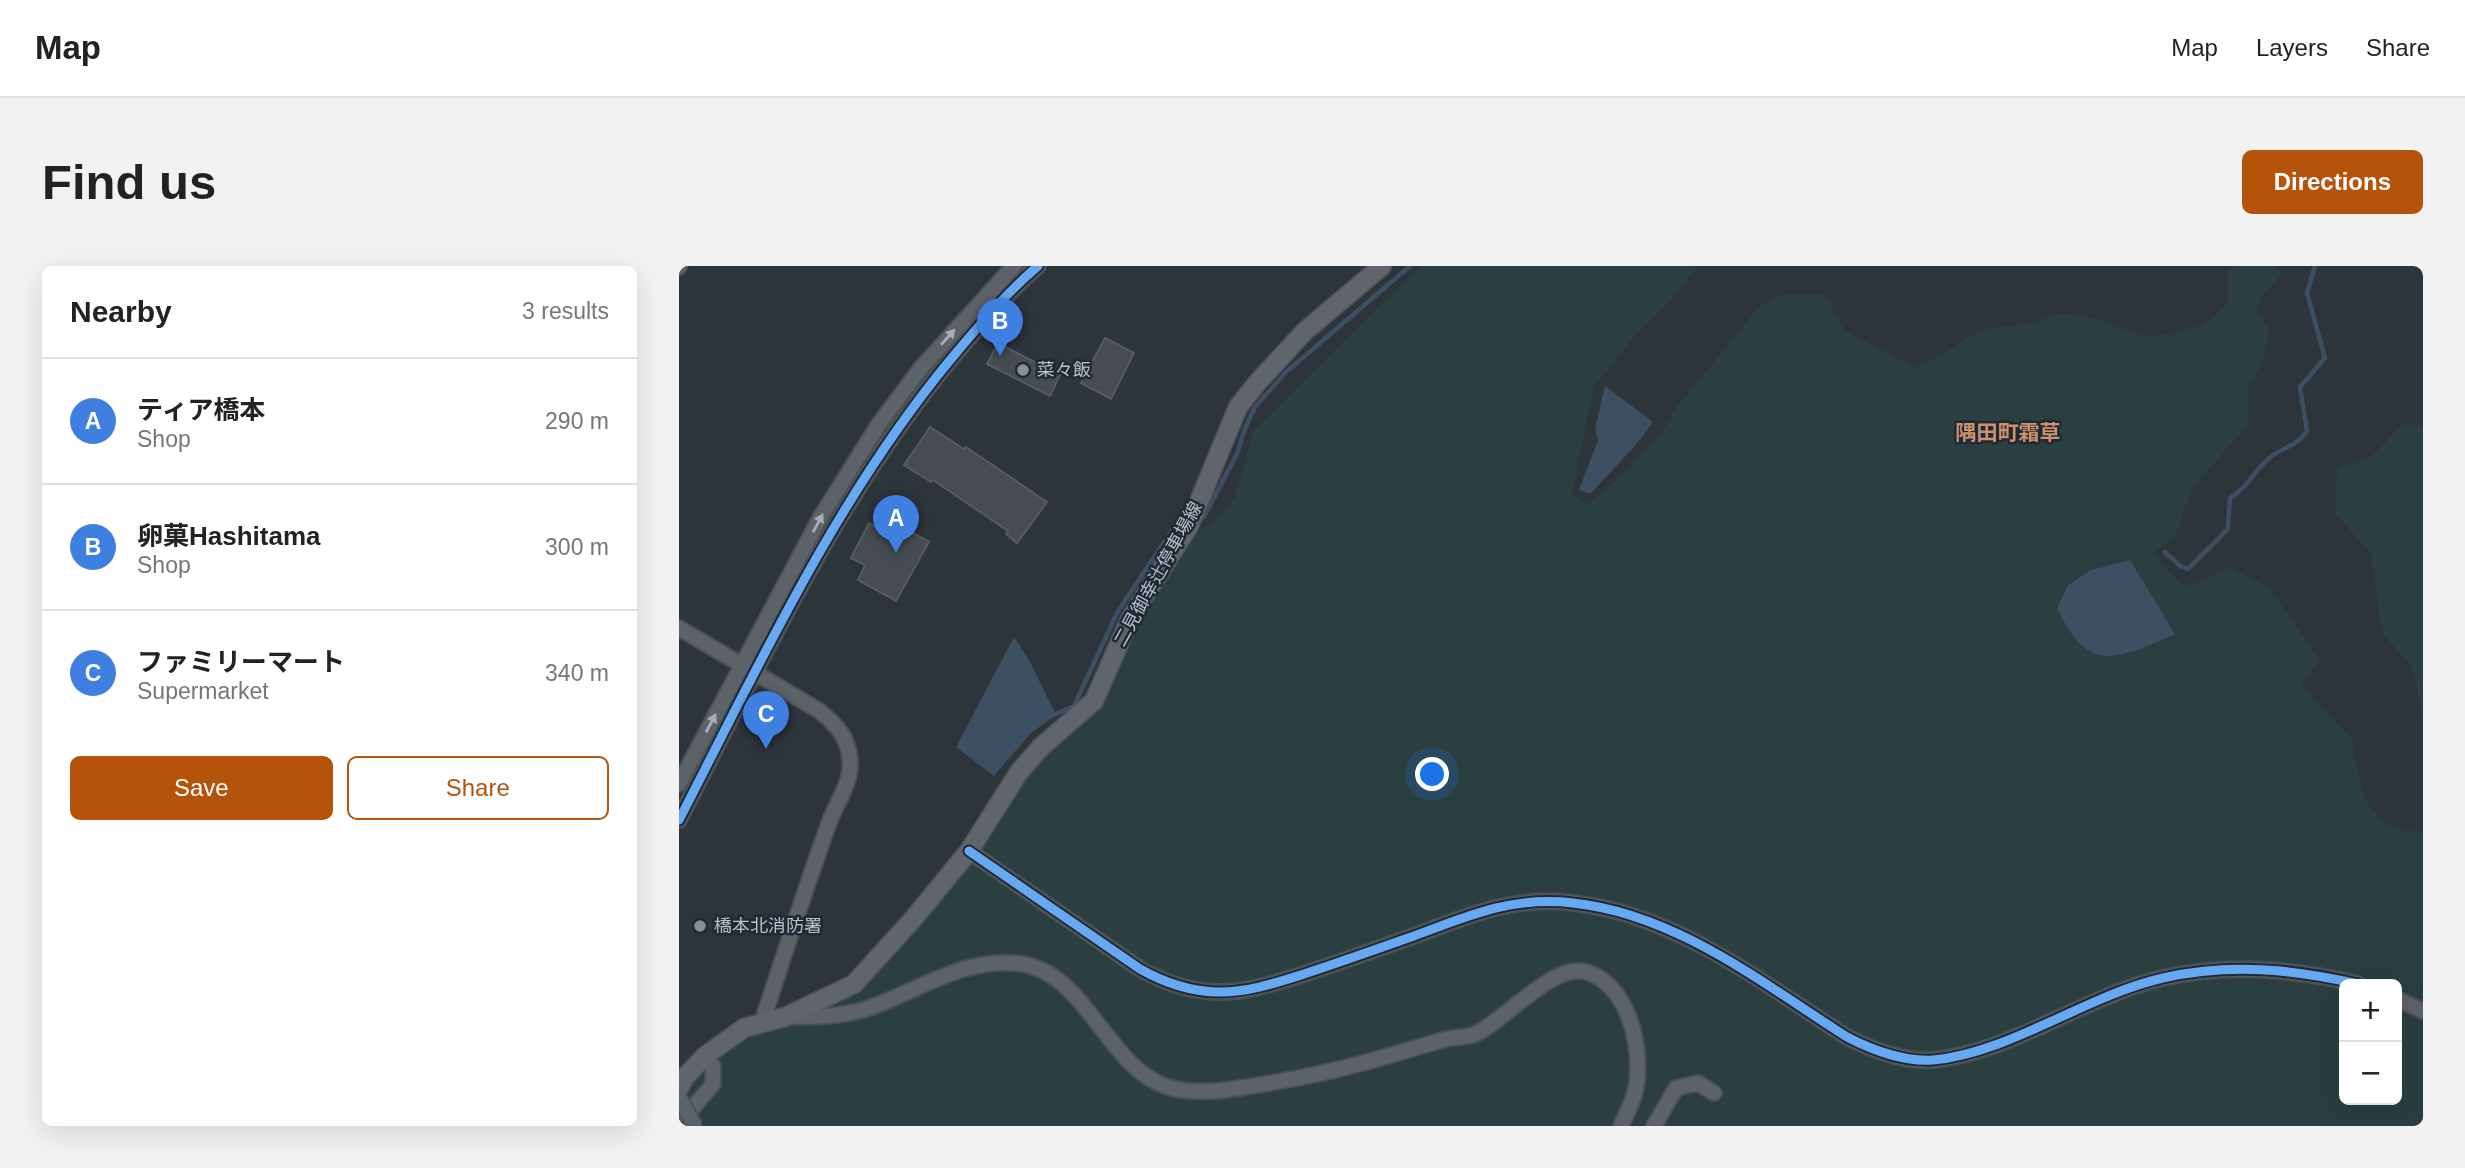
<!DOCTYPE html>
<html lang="en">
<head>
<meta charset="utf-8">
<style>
  body { margin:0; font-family:Arial,"Noto Sans JP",sans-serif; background:#f2f2f2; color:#222 }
  .controls { position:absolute; right:21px; bottom:21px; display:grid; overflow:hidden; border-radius:10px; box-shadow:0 7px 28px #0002 }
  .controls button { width:63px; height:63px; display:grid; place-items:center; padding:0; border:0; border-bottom:2px solid #e0e0e0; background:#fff; color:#222; font:35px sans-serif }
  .you { position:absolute; left:754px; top:509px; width:24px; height:24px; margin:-18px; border:5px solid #fff; border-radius:50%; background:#1a73e8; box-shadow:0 0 0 10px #1a73e833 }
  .badge { display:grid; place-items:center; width:46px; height:46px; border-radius:50%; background:#b45309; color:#fff; font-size:23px; font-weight:700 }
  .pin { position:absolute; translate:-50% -58px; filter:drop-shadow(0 2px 4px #0008) }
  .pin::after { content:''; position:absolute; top:37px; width:24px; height:21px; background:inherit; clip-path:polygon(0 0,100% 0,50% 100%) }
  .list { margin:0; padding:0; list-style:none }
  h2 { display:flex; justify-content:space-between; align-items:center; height:91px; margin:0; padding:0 28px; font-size:30px }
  h2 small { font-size:23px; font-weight:400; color:#767676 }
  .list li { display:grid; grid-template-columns:46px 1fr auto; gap:21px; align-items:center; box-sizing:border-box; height:126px; padding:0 28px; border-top:2px solid #e0e0e0 }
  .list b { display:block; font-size:26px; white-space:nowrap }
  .list p { margin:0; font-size:23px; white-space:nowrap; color:#767676 }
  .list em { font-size:23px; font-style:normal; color:#767676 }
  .actions { display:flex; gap:14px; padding:21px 28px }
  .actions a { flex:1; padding:16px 0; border:2px solid #b45309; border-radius:10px; text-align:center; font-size:24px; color:#b45309 }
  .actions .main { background:#b45309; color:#fff }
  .map { position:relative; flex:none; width:1744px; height:860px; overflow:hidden; border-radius:10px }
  header { display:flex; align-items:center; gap:42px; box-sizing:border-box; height:98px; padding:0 35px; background:#fff; border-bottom:2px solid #e0e0e0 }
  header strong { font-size:33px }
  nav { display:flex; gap:38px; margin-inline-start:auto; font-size:24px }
  .intro { display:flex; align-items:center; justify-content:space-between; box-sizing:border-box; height:168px; padding:0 42px }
  h1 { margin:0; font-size:49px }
  .button { padding:18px 32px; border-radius:10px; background:#b45309; color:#fff; font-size:24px; font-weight:700 }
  main { display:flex; gap:42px; padding:0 42px }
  aside { flex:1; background:#fff; border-radius:10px; box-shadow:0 7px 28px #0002 }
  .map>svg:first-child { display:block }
  .green { fill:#2b3f40; fill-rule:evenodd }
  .water { fill:#3d5063 }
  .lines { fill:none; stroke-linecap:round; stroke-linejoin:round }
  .stream { stroke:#3d5063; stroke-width:4.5 }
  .building { fill:#464c52; stroke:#555b61; stroke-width:2 }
  .minor-casing { stroke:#4b5055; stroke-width:18 }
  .major-casing { stroke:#4b5057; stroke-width:21 }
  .minor { stroke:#5d6268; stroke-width:14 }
  .major { stroke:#5f656a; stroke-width:18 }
  .minor-bridge-casing { stroke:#4b5055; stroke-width:18; stroke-linecap:butt }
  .minor-bridge { stroke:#5d6268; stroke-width:14 }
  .cycleway-casing { stroke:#202a35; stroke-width:13 }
  .cycleway { stroke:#66a8f1; stroke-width:9 }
  .oneway { fill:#a6adb6 }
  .poi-dot { fill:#878f98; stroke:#202a35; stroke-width:2.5 }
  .labels { text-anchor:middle; stroke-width:5; stroke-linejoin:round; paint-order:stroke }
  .poi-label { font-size:18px; fill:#b8c0ca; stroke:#202a35; text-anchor:start }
  .street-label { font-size:18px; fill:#b8c0ca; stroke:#202a35 }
  .quarter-label { font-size:21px; font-weight:bold; fill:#ce916f; stroke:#202a35 }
</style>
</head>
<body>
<header>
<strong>Map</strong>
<nav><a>Map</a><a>Layers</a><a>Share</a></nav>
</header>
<div class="intro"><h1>Find us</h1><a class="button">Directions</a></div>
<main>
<aside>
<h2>Nearby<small>3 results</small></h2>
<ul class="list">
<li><span class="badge" style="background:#3f7fe0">A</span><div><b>ティア橋本</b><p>Shop</p></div><em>290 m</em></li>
<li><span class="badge" style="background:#3f7fe0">B</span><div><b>卵菓Hashitama</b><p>Shop</p></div><em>300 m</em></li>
<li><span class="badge" style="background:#3f7fe0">C</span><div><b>ファミリーマート</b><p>Supermarket</p></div><em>340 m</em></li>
</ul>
<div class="actions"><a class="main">Save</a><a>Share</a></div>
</aside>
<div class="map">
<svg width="1744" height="860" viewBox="0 0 1744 860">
  <rect width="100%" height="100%" fill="#2d343a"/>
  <!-- green -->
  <path class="green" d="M742,0H1019L989,38L958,67L915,121L893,228L904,237L915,233L943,209L983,167L996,143L1080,41L1106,28H1146L1166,65L1234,100L1263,90L1288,71L1311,62L1354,57L1376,48L1399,49L1431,57L1466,71L1488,68L1517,61L1535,52L1549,34V4L1556,0H1595L1604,7L1581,32L1579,49L1589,60L1588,81L1581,101L1569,122L1570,157L1512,224L1496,271L1474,287L1505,321L1551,302L1590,321L1641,394L1622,419L1672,471L1685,533L1706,558L1741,567L1744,564V860H0V812L39,787L84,766L160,738L231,673L273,619L349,502L414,444L431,422L477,327L520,265L541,251L556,232L575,164ZM1451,295L1496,368L1438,390L1389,319L1412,304ZM1665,718H1718V834H1665Z
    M1723,159H1744V453L1733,399L1703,368L1692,287L1656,248L1658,203L1692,191Z"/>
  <!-- water -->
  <path class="water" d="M926,120L974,156L956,180L911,228L900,224L919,174L916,163Z
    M1451,294L1496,368C1474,377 1434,399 1412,386C1396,378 1386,357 1378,343L1389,319L1412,304Z
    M335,371L350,394L377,449L352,467L315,510L277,481Z"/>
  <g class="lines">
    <!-- stream -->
    <path class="stream" d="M518,255L525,251L558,188L565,165L576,141L607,106L731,0
      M1486,286L1501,300L1509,303L1549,263L1551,232C1567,223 1573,208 1587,195C1600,181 1616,183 1628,165L1621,121L1646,92L1628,27L1636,0
      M372,450L395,440L438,347L497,258L506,257"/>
  </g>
  <!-- building -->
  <path class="building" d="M426,72L455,87L432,133L402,117Z
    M319,77L381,109L371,130L308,98Z
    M251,161L285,183L287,181L368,236L338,277L327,268L329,265L254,214L252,216L225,199Z
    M209,253L250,276L217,335L179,314L186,299L172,292L190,257L203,264Z"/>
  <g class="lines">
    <defs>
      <path id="minor" d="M0,1V0
        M0,362L139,444C157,458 171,472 171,497C172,518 157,537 150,557C126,623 105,690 83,756
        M0,518L141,252L200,158L242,102L335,0
        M0,554C81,397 159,229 272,93C299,61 327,27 359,0
        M290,585L461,703C484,716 510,725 537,726C566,727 597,717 625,708C662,696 698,683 735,670C791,649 833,630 894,637C997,648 1083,717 1168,771C1193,784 1226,796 1254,794C1331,787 1408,729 1484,712C1550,697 1614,703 1679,718
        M1718,733L1744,745
        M108,751C135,751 160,751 187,743C238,726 287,689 343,698C407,708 428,799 486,820C518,832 569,821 602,815C657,806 710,790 763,774C773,771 784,772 794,769C824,757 875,695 908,706C949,720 962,777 958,815C957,831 948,846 942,860
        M0,858L34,818V800L26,790
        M975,860L997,822L1019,817L1035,827"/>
      <path id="major" d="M0,822L6,811L26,790L65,762L106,751L175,718L235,652L290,585L340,506L362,481L415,435L451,353L510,260L559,141L578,117L625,66L703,0"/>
    </defs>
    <!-- minor casing -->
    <use href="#minor" class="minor-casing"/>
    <!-- major casing -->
    <use href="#major" class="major-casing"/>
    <!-- minor -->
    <use href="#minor" class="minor"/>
    <!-- major -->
    <use href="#major" class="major"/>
    <defs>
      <path id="minor-bridge" d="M0,831L16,860"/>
    </defs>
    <!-- minor-bridge casing -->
    <use href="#minor-bridge" class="minor-bridge-casing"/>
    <!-- minor-bridge -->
    <use href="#minor-bridge" class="minor-bridge"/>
    <defs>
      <path id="cycleway" d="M0,554C81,397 159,229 272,93C299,61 327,27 359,0
        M290,585L461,703C484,716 510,725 537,726C566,727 597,717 625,708C662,696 698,683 735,670C791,649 833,630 894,637C997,648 1083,717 1168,771C1193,784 1226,796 1254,794C1331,787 1408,729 1484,712C1550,697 1614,703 1679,718"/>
    </defs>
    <!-- cycleway casing -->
    <use href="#cycleway" class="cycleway-casing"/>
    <!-- cycleway -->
    <use href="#cycleway" class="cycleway"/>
  </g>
  <!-- one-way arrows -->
  <defs><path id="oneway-solid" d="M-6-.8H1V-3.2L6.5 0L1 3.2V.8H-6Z" transform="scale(1.75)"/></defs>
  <g class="oneway">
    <use href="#oneway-solid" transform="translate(269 71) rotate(-48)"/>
    <use href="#oneway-solid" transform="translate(139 257) rotate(-62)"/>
    <use href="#oneway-solid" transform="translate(32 457) rotate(-62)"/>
  </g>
  <!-- markers -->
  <g class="poi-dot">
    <circle cx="344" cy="104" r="7"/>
    <circle cx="21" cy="660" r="7"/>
  </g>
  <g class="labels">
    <!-- poi labels -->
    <g class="poi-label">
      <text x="358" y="110">菜々飯</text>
      <text x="35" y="666">橋本北消防署</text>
    </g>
    <!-- street labels -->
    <g class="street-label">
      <text transform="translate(479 308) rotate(-61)" y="6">二見御幸辻停車場線</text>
    </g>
    <!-- quarter labels -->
    <g class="quarter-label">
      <text x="1329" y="174">隅田町霜草</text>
    </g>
  </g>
</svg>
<div class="controls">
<button>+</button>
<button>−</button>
</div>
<div class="you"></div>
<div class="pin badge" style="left:217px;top:287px;background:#3f7fe0">A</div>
<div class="pin badge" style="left:321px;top:90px;background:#3f7fe0">B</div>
<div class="pin badge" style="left:87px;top:483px;background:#3f7fe0">C</div>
</div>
</main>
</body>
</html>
